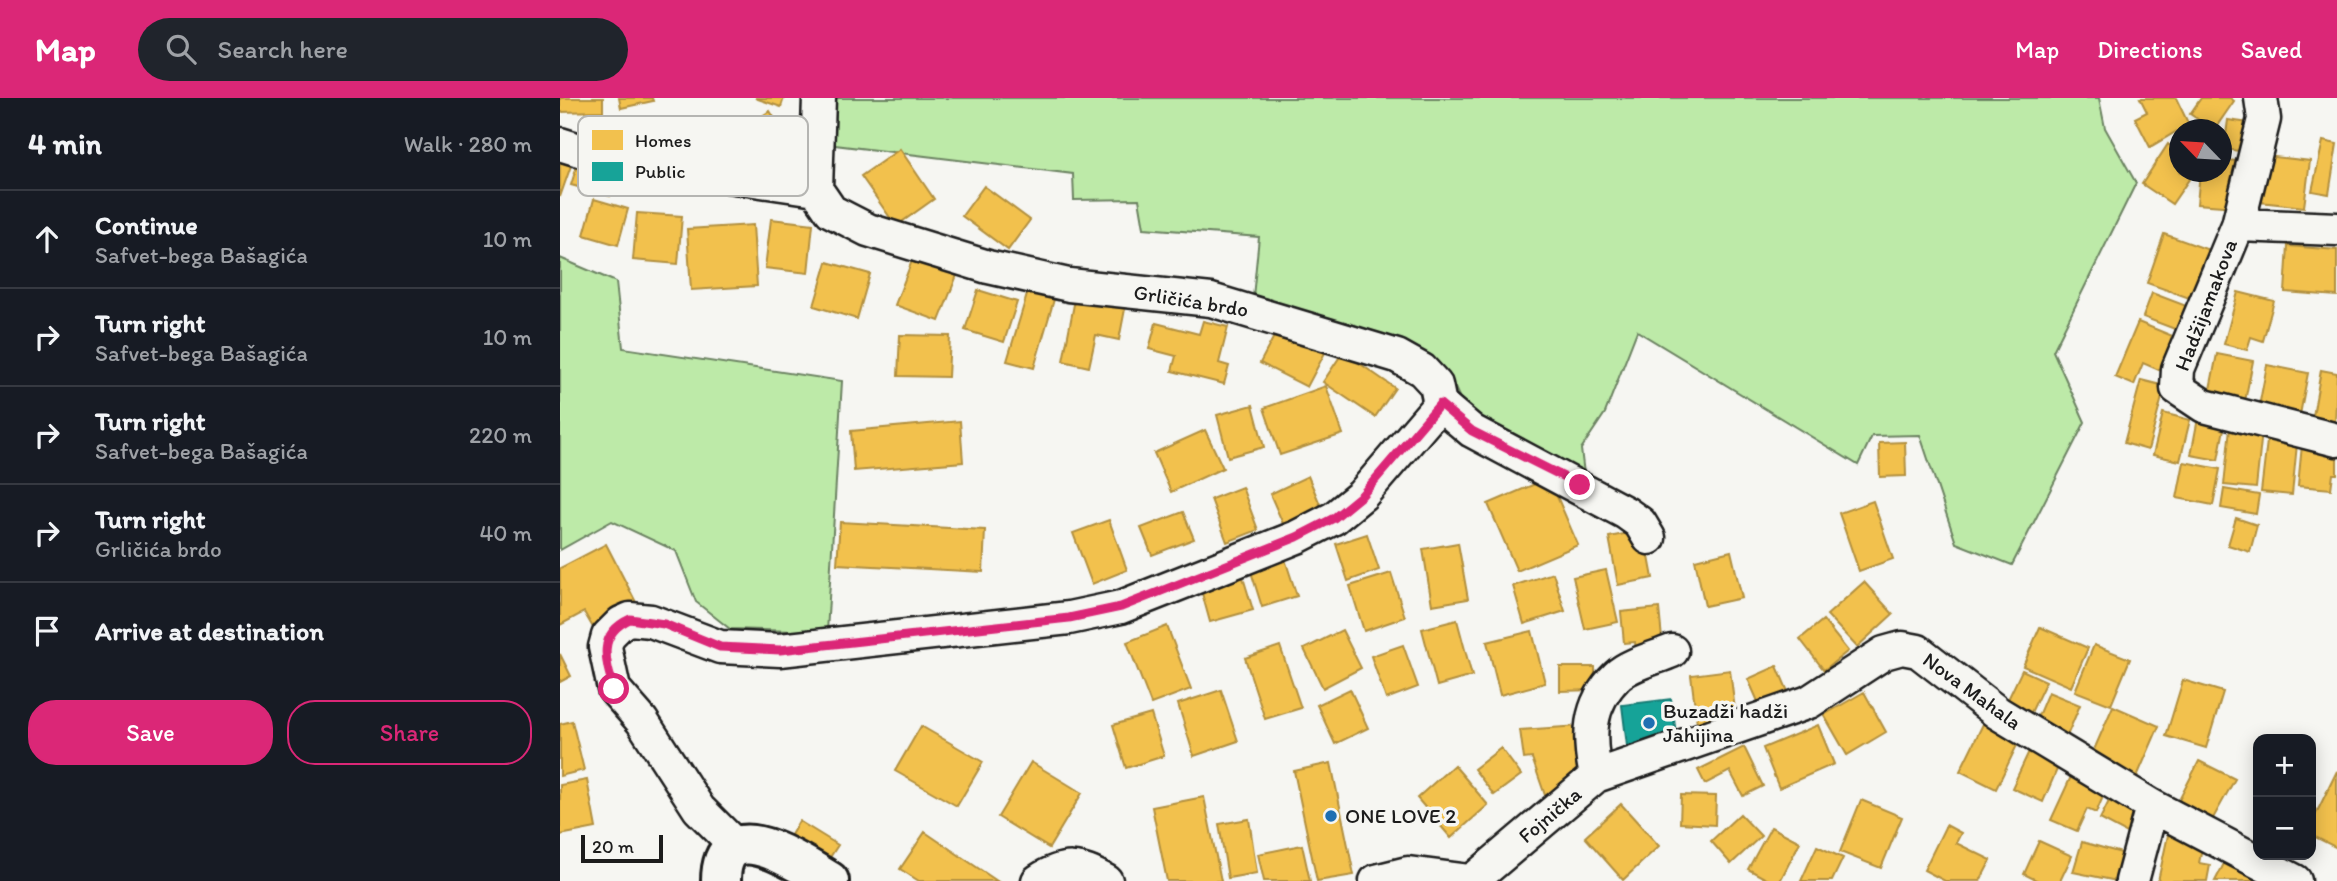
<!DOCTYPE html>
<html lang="en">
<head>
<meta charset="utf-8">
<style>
  body { margin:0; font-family:Itim,sans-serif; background:#20242c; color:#f1f3f6 }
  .controls { position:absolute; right:21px; bottom:21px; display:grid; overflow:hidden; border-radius:14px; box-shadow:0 4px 18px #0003 }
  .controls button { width:63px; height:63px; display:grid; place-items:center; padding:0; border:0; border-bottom:2px solid #363941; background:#171b24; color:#f1f3f6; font:35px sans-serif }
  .compass { position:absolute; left:1609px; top:21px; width:63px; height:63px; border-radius:50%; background:#171b24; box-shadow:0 4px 18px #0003; rotate:295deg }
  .scale { position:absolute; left:21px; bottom:18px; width:82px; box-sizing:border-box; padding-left:7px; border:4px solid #1c1c1c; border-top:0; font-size:19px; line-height:24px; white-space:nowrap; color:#1c1c1c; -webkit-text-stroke:5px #f6f6f2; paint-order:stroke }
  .stop { position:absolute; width:21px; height:21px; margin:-16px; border:5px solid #db2777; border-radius:50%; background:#fff }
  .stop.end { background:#db2777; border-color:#fff; box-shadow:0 2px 7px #0008 }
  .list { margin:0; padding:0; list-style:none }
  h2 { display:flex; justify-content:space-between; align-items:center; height:91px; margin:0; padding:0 28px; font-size:30px }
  h2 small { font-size:23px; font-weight:400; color:#9ea1a6 }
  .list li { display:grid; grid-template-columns:46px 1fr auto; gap:21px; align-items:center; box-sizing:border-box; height:98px; padding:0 28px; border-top:2px solid #363941 }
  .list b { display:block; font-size:26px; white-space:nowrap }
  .list p { margin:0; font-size:23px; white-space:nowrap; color:#9ea1a6 }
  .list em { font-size:23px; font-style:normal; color:#9ea1a6 }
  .actions { display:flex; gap:14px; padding:21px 28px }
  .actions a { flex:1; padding:16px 0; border:2px solid #db2777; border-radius:28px; text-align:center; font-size:24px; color:#db2777 }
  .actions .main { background:#db2777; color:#fff }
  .icon { flex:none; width:38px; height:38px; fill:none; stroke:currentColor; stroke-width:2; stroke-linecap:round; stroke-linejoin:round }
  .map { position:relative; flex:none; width:1777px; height:783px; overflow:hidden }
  header { display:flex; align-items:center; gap:42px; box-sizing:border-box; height:98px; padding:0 35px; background:#db2777; color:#fff }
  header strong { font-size:33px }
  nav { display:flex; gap:38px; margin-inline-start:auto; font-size:24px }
  .search { width:490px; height:63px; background:#20242c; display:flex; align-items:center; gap:18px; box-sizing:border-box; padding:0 24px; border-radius:38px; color:#9ea1a6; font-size:26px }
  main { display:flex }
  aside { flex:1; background:#171b24 }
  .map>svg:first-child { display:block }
  .green { fill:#bdeaa8; stroke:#6c8362; stroke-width:2 }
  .homes { fill:#f2c14e; stroke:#b2903f; stroke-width:2 }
  .public { fill:#17a398; stroke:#187a73; stroke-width:2 }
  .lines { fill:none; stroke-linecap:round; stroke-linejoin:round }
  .minor-casing { stroke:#1c1c1c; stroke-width:37 }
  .tertiary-casing { stroke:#1c1c1c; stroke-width:44 }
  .minor { stroke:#f6f6f2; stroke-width:32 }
  .tertiary { stroke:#f6f6f2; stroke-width:38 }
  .route { stroke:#db2777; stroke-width:9 }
  .poi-dot { fill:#1f6fb2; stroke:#f6f6f2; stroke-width:2.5 }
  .labels { text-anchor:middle; stroke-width:7; stroke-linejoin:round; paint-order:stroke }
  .street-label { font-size:21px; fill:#1c1c1c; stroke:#f6f6f2 }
  .poi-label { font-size:21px; fill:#1c1c1c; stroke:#f6f6f2; text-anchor:start }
  .key { fill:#f6f6f2; stroke:#b5b5b2; stroke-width:2 }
  .key-label { font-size:19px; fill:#1c1c1c }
</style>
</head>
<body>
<header>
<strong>Map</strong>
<div class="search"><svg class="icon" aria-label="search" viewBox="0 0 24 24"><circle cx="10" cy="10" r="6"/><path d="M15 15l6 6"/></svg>Search here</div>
<nav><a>Map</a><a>Directions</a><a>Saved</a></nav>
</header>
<main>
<aside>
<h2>4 min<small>Walk · 280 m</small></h2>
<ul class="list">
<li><svg class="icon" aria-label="ahead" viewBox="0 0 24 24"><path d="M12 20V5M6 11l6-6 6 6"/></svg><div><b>Continue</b><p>Safvet-bega Bašagića</p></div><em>10 m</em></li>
<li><svg class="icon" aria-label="right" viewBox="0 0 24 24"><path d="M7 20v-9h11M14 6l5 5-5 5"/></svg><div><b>Turn right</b><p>Safvet-bega Bašagića</p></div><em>10 m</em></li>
<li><svg class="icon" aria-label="right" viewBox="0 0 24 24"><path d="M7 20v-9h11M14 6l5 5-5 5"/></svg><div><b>Turn right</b><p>Safvet-bega Bašagića</p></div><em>220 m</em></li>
<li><svg class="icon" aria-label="right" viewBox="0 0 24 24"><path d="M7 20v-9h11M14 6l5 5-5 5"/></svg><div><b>Turn right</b><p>Grličića brdo</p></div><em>40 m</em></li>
<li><svg class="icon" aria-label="arrive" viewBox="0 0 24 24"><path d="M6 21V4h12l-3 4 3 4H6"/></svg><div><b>Arrive at destination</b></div></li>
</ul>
<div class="actions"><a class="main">Save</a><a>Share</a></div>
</aside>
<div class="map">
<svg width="1777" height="783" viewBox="0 0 1777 783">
  <rect width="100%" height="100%" fill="#f6f6f2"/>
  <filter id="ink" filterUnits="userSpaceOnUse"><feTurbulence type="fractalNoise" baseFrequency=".0143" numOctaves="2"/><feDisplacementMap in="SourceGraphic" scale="14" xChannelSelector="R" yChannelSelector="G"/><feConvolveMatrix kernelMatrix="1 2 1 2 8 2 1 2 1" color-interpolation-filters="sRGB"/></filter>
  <g filter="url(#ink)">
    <!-- green -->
    <path class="green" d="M270,0H1539L1545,30L1576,85L1493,253L1525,324L1452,467L1396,445L1360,337L1312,338L1298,367L1077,233L1045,315L1021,351L1024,376L932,333L902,305L890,279L870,259L693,199L699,139L584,130L579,101L514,102L513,76L267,46Z
      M0,160L56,184L63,250L282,283L267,534L170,531L136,504L116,453L52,423L0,452Z"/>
    <!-- homes -->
    <path class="homes" d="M0,0H43V13L0,14Z
      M59,0H92L93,3L61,10Z
      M195,0H224L221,9Z
      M1580,0H1616L1630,29L1619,32L1590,49L1575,20L1587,14Z
      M1641,0H1670L1674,3L1654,32L1630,16Z
      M210,13L237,55L198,80L171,38Z
      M1668,22L1697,26L1694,55L1664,51Z
      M1763,43L1777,46L1769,96L1752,93Z
      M1608,46L1619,54V74H1634L1612,106L1582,86Z
      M340,51L374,101L336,128L301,78Z
      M0,55L14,59L0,99Z
      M1706,58L1750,63L1744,109L1700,104Z
      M1661,62L1679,63L1675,109L1637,106L1640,74H1661Z
      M18,64L57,75L50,98L11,87Z
      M424,88L470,122L448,152L402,118Z
      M34,101L68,111L58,147L24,137Z
      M77,115L122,118L118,166L73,162Z
      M211,121L253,126L248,175L205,170Z
      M193,127L197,188L131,192L127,131Z
      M1604,136L1652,153L1635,202L1587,185Z
      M1728,148L1777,152V198L1725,194Z
      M353,160L397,177L379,223L335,207Z
      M267,164L310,176L297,221L254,208Z
      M469,190L495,198L474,270L447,263Z
      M418,192L457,204L444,244L405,232Z
      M1678,194L1714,203L1703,243L1691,239L1687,252L1664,246Z
      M1592,195L1629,209L1620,233L1583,219Z
      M515,201L565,211L559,242L536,237L529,269L503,263Z
      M643,223L668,229L659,265L669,268L664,286L612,273L616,258L589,251L596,225L639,236Z
      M1578,224L1615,239L1601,273L1583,265L1574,287L1555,279Z
      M720,227L767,251L747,289L700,265Z
      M340,237L390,238L388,279L338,278Z
      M783,254L835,290L815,319L763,284Z
      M1657,256L1693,263L1684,308L1648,301Z
      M1707,267L1748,275L1738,327L1697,319Z
      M1761,272L1777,275L1775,328L1752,324Z
      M1581,282L1605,288L1588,352L1564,345Z
      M766,288L783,336L720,357L704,310Z
      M693,307L704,349L668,359L657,317Z
      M1603,315L1630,322L1620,363L1593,357Z
      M1639,315L1666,320L1658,362L1631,357Z
      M400,323L403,364L294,373L291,333Z
      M1670,330L1702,333L1696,390L1664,387Z
      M645,332L663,370L611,394L594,355Z
      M1707,343L1737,346L1732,397L1701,394Z
      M1345,344L1346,378L1320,379L1319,345Z
      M1742,347L1777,350V376H1773L1771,391L1738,388Z
      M1624,364L1660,371L1653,407L1617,400Z
      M748,378L765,418L727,435L710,396Z
      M989,380L1018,447L957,473L928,406Z
      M682,389L698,432L667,444L651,401Z
      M1664,391L1699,397L1696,416L1661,410Z
      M1313,403L1333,461L1299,473L1279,415Z
      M623,414L634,441L592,457L581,430Z
      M1676,420L1697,427L1690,454L1668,447Z
      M549,422L567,472L532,486L513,435Z
      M280,424L425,432L423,474L277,466Z
      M1084,432L1093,480L1058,487L1049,439Z
      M807,436L819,472L788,483L776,446Z
      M898,445L908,501L872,507L863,451Z
      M46,446L79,510L35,533L24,514L0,527V470Z
      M1171,453L1182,500L1145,508L1135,462Z
      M723,455L737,498L702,509L689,467Z
      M1046,472L1058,524L1025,531L1013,479Z
      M831,475L845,519L804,533L790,488Z
      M993,475L1005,513L964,526L953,488Z
      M682,476L693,512L650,524L640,488Z
      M1304,484L1333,516L1297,549L1267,517Z
      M1099,510L1103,551L1076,554L1075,544L1064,545L1061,514Z
      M897,522L912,578L877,588L862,531Z
      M1263,522L1288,553L1264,572L1240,541Z
      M607,528L631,591L591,606L567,544Z
      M1480,529L1528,550L1511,589L1463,568Z
      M782,532L801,570L763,590L744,551Z
      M972,533L985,585L940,597L927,544Z
      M843,547L858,589L826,601L811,558Z
      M1534,547L1570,561L1551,607L1515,593Z
      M720,548L741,610L705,621L685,560Z
      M0,556L11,578L0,584Z
      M1217,568L1232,603L1203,615L1188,581Z
      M1000,569H1035V592L1000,593Z
      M1170,572L1177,628L1138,633L1131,577Z
      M1462,572L1486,583L1466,625L1442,614Z
      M1623,582L1663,594L1646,650L1606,638Z
      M790,591L808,630L775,646L757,607Z
      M661,592L678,643L634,658L618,606Z
      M1304,594L1326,634L1287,657L1264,617Z
      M1488,594L1520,607L1504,645L1472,632Z
      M1553,608L1599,628L1576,681L1530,661Z
      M591,616L604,658L566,670L553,627Z
      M12,623L24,672L0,678V626Z
      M1423,626L1459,643L1436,691L1400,673Z
      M1258,627L1274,666L1219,690L1203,650Z
      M361,628L423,664L397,708L335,673Z
      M1020,628L1027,676L987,703L972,660L964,661L960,632Z
      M1184,649L1203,688L1183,698L1170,673L1145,686L1138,672Z
      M1471,649L1501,662L1483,704L1452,690Z
      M941,650L961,677L934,697L914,671Z
      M1639,663L1675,681L1651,724L1617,706Z
      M471,664L522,695L489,750L438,719Z
      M771,665L794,777L757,783L734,673Z
      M894,667L928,707L891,740L857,700Z
      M1514,672L1548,687L1536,715L1527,711L1517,733L1491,722Z
      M1777,673V750L1751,737V726Z
      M27,682L36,730L0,737V687Z
      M1121,697L1156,698L1155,727L1120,725Z
      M644,699L661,783H607L592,709Z
      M1301,702L1342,719L1321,770L1280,754Z
      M1549,703L1581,720L1572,738L1540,721Z
      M1061,706L1099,748L1063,782L1025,739Z
      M1180,716L1201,738L1171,766L1151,743Z
      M689,721L697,775L668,780L659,726Z
      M239,723L278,747L265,767L227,744Z
      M1386,727L1401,735L1396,745L1431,762L1420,783H1385L1364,772Z
      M1211,729L1240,744L1220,783H1210L1188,771Z
      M365,734L437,783H359L340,771Z
      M1608,737L1643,745L1639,765L1650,767L1647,783H1598Z
      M1479,743L1512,758L1500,783H1478L1464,776Z
      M1522,744L1565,756L1557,783L1513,774Z
      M742,747L750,783H704L698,756Z
      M1257,748L1283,760L1272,783H1241Z
      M1668,758L1710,783H1655Z"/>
    <!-- public -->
    <path class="public" d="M1111,601L1117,642L1067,648L1062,607Z"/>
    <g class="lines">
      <defs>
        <path id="minor" d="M259,0L256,91L271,113L308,132L428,169L509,187L651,202L837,258L862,272L876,287L880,306L912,333L1066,415L1080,425L1089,440
          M1701,0L1704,21L1678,127L1618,271L1617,290L1644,308L1777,342
          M0,46L45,60L256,91
          M1678,127L1777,131
          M1036,678C1028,641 1027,607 1057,578C1069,566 1096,560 1112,553
          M176,748L139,711L82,623L54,591L45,549L48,538L61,525L70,521L91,523L160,549L220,552L509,520L561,509L737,439L774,420L802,397L880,306
          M478,783C505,765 518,768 546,783
          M816,783L848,775L910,783
          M912,783L1036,678L1249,604L1324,555L1342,550L1358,553L1438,615L1592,708L1735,783
          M1572,783L1592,708"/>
        <path id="tertiary" d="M161,783C161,711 239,765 269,783"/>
      </defs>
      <!-- minor casing -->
      <use href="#minor" class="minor-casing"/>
      <!-- tertiary casing -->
      <use href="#tertiary" class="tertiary-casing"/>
      <!-- minor -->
      <use href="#minor" class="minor"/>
      <!-- tertiary -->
      <use href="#tertiary" class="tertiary"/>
    </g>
  </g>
  <g class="lines" filter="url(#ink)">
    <!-- route -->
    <path class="route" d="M54,591C45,562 37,536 70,521L104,526L160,549L220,552L509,520L561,509L737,439L774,420L802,397L880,306L912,333L1020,387"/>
  </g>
  <!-- markers -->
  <g class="poi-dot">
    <circle cx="1089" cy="625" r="7"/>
    <circle cx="771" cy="718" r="7"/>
  </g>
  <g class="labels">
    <!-- street labels -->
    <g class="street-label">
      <text transform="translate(631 203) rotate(9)" y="7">Grličića brdo</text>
      <text transform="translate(1646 207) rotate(-69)" y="7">Hadžijamakova</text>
      <text transform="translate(1412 593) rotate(36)" y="7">Nova Mahala</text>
      <text transform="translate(990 717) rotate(-40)" y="7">Fojnička</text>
    </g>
    <!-- poi labels -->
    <g class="poi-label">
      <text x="1103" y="620">Buzadži hadži<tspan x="1103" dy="24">Jahijina</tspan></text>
      <text x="785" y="725">ONE LOVE 2</text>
    </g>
  </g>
  <!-- legend -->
  <rect x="18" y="18" width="230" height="80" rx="10" class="key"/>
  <rect x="32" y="32" width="31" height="20" fill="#f2c14e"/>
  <rect x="32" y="64" width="31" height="19" fill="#17a398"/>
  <g class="key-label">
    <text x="75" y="49">Homes</text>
    <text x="75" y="80">Public</text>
  </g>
</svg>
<div class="controls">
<button>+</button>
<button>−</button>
</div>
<svg class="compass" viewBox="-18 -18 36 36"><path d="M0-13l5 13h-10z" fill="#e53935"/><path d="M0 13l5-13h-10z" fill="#9ea1a6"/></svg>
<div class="scale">20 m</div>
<div class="stop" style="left:54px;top:591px"></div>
<div class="stop end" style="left:1020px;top:387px"></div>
</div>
</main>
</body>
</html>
